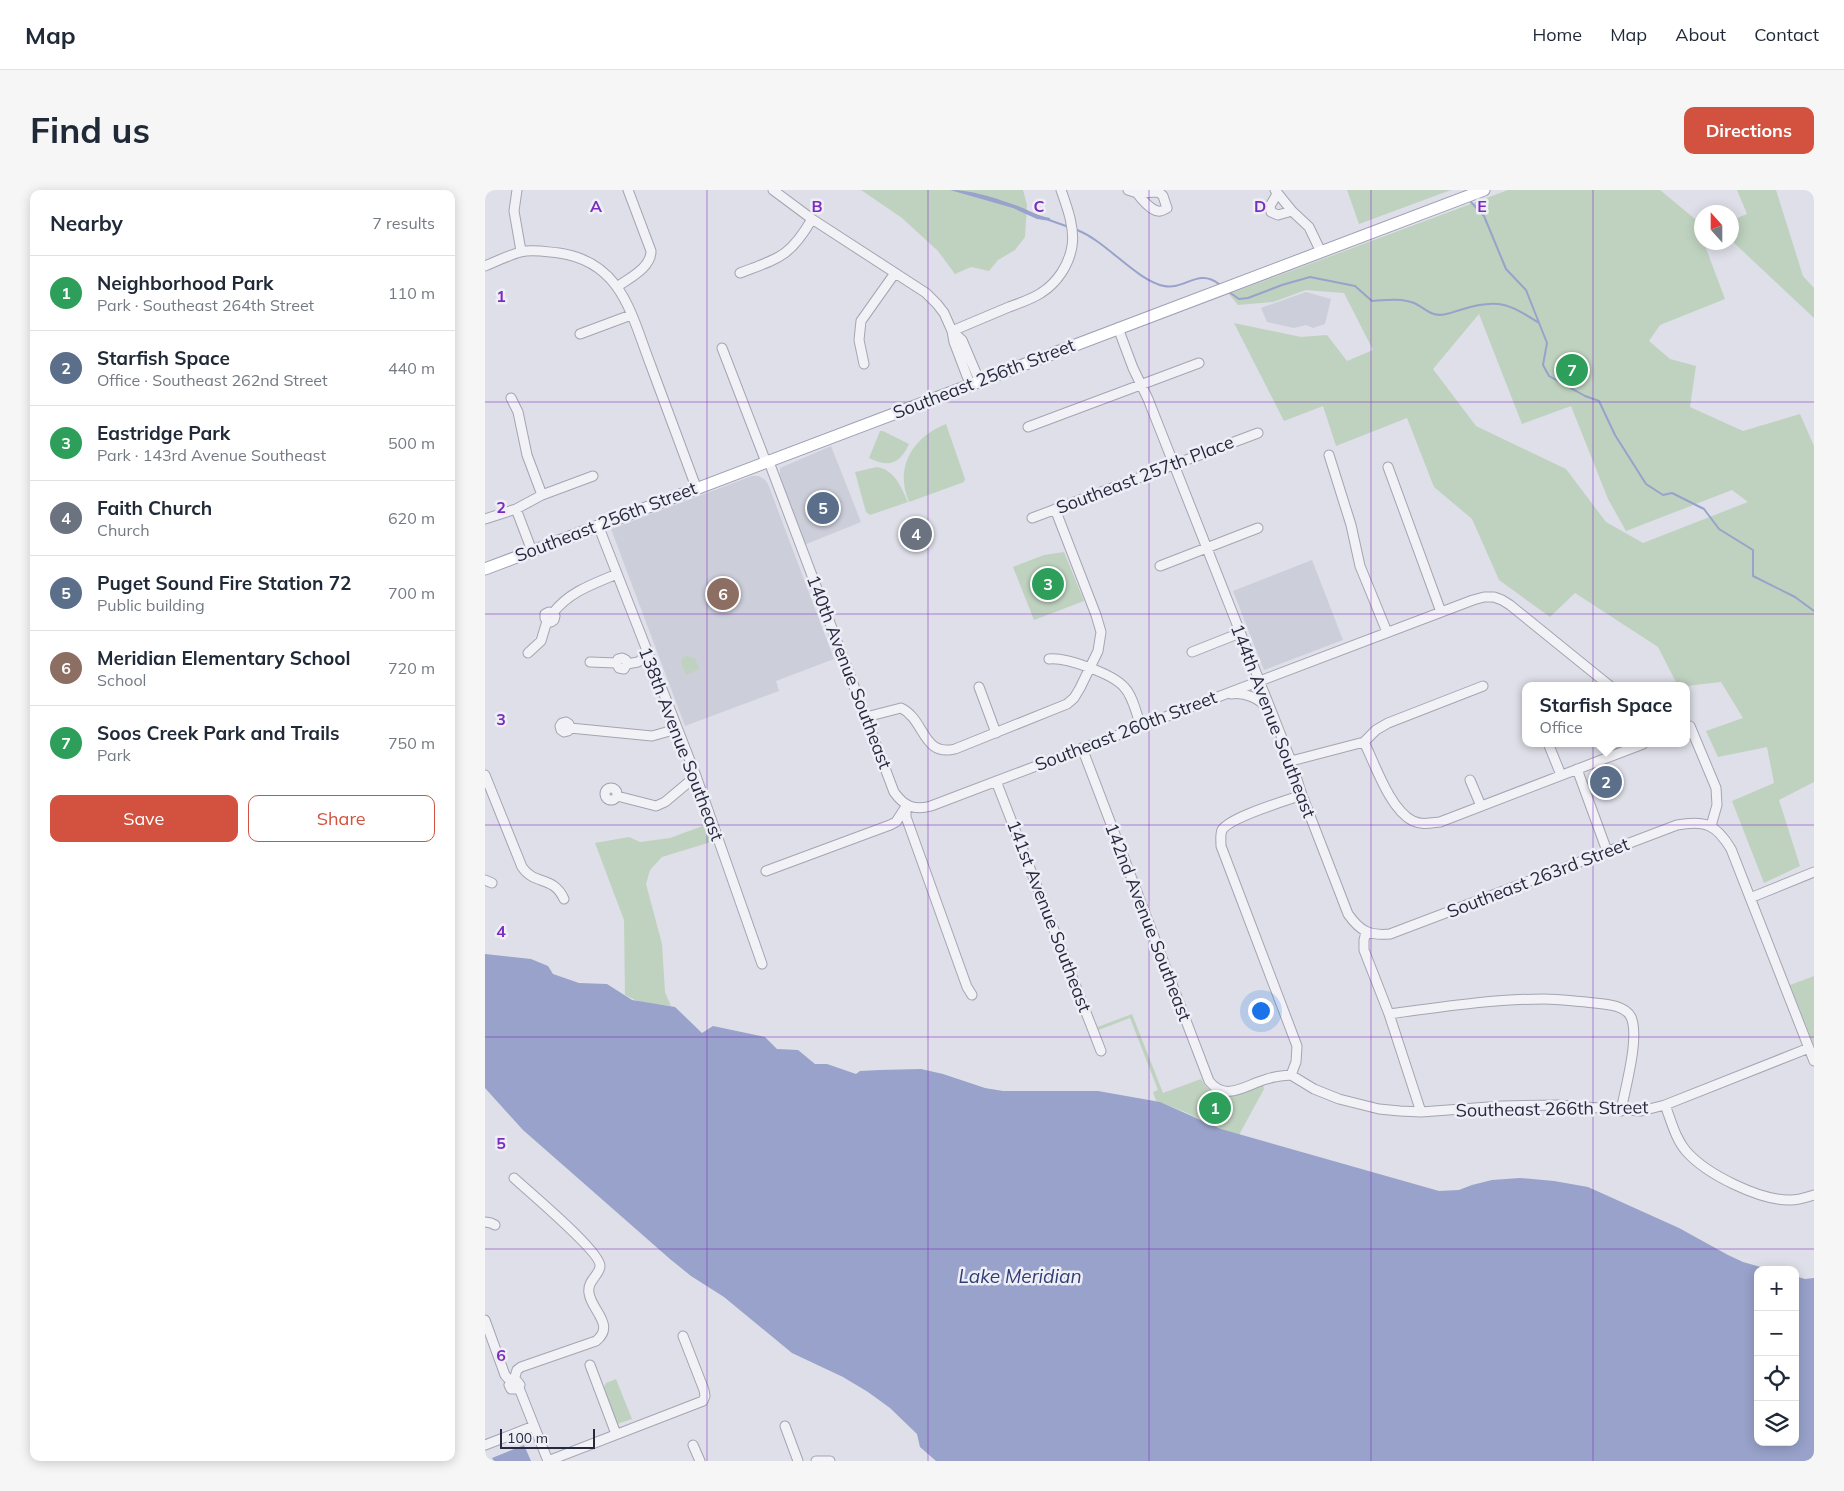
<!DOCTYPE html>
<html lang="en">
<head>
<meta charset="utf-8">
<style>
  body { margin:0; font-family:Mulish,sans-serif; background:#f6f6f7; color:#1f2937 }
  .controls { position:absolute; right:15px; bottom:15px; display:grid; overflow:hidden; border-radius:10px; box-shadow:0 2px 12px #0003 }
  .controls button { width:45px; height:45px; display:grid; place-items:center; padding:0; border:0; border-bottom:1px solid #e0e1e3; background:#fff; color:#1f2937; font:25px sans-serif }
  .compass { position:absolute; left:1209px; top:15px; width:45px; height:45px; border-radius:50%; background:#fff; box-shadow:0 2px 12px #0003; rotate:339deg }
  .scale { position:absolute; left:15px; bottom:12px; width:95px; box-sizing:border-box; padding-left:5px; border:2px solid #27293f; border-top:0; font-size:14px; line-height:18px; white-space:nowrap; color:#27293f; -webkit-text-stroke:4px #eeeff6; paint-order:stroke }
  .you { position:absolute; left:775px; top:820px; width:18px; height:18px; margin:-12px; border:4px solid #fff; border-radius:50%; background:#1a73e8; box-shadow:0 0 0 8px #1a73e833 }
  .badge { display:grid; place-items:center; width:32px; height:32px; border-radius:50%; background:#d2513f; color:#fff; font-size:16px; font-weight:700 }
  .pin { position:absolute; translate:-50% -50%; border:2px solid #fff; box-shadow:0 1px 5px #0006 }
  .popup { position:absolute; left:1037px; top:492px; width:168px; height:65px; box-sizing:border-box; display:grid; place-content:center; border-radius:10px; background:#fff; filter:drop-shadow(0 1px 4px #0005); font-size:16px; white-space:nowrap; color:#747a83 }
  .popup b { font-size:19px; color:#1f2937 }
  .popup::after { content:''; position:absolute; left:50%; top:100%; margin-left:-10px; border:10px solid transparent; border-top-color:#fff }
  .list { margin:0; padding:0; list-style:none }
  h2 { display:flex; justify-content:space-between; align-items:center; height:65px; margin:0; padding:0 20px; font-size:21px }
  h2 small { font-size:16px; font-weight:400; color:#747a83 }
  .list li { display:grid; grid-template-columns:32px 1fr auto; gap:15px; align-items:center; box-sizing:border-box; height:75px; padding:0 20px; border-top:1px solid #e0e1e3 }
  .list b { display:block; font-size:19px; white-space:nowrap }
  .list p { margin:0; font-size:16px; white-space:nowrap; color:#747a83 }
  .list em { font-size:16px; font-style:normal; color:#747a83 }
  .actions { display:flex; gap:10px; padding:15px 20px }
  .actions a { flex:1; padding:11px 0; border:1px solid #d2513f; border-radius:10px; text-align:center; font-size:18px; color:#d2513f }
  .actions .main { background:#d2513f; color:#fff }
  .icon { flex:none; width:28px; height:28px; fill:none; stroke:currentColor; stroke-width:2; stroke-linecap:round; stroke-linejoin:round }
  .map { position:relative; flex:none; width:1329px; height:1271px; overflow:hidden; border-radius:10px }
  header { display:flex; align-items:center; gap:30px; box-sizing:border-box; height:70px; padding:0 25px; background:#fff; border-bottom:1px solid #e0e1e3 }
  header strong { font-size:24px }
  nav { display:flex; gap:28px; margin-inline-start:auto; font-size:18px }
  .intro { display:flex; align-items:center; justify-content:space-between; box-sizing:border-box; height:120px; padding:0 30px }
  h1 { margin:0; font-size:35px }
  .button { padding:12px 22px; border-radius:10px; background:#d2513f; color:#fff; font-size:18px; font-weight:700 }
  main { display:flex; gap:30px; padding:0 30px }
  aside { flex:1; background:#fff; border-radius:10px; box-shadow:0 2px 12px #0003 }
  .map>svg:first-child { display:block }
  .built { fill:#ccceda }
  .green { fill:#bfd2bf; fill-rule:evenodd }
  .water { fill:#98a2ca }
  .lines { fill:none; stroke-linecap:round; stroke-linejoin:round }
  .stream { stroke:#98a2ca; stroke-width:2 }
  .minor-casing { stroke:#a3a5b2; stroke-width:11 }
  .major-casing { stroke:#9da0b4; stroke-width:13 }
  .minor { stroke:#f1f1f6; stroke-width:9 }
  .major { stroke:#fff; stroke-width:11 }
  .grid { fill:none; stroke:#7b2cbf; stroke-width:1; stroke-opacity:0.55 }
  .labels { text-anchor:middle; stroke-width:5; stroke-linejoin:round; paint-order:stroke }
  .street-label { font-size:18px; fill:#27293f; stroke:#eeeff6 }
  .water-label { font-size:19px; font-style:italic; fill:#303c74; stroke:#eeeff6 }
  .grid-label { font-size:16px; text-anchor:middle; font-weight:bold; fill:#7b2cbf; stroke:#eeeff6; stroke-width:5; stroke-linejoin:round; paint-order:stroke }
</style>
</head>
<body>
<header>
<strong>Map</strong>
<nav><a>Home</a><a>Map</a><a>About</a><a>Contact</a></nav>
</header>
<div class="intro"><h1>Find us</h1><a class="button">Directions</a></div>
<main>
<aside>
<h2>Nearby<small>7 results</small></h2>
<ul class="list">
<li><span class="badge" style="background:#2e9e5b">1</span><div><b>Neighborhood Park</b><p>Park · Southeast 264th Street</p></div><em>110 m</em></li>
<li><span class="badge" style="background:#5c6f8a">2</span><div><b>Starfish Space</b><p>Office · Southeast 262nd Street</p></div><em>440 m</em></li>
<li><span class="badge" style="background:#2e9e5b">3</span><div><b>Eastridge Park</b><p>Park · 143rd Avenue Southeast</p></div><em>500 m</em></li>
<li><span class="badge" style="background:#6b7280">4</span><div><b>Faith Church</b><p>Church</p></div><em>620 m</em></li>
<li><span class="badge" style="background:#5c6f8a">5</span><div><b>Puget Sound Fire Station 72</b><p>Public building</p></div><em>700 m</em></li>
<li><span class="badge" style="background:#8d6e63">6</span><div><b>Meridian Elementary School</b><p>School</p></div><em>720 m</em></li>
<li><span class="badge" style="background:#2e9e5b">7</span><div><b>Soos Creek Park and Trails</b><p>Park</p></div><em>750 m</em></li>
</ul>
<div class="actions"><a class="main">Save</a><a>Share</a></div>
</aside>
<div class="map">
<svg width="1329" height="1271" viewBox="0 0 1329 1271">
  <rect width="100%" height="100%" fill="#dedfe8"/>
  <!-- built -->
  <path class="built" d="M821,102L846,109L840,134L828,138L821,135L809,138L782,132L776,118Z
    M346,256L376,332L319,355L295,285V278Z
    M267,286H274L280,290L283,294L349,469L291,491L294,501L200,536L126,339Z
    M827,370L858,450L779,480L748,401Z"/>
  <!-- green -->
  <path class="green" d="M376,0H538L542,15L540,47L530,60L513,70L504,81L486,77L470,84L453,61L417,28Z
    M862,0H966L874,34Z
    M1023,0H1175L1210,29L1216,46V52L1219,53L1240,109L1175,135L1164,151L1185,169L1211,176L1205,217L1258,241L1315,224L1329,256V592L1294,610L1315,676L1279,693L1247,611L1289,593L1282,557L1233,567L1221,541L1258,528L1236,492L1201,496H1193L1173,457L1090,403L1065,427L1014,390L987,329L949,297L922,228L851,256L838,216L799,231L749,133L816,147L842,145L862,171L888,160L859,103L821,100L788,112L753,115L744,104ZM994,124L1037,234L1086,216L1123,309L1141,341L1247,300L1263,312L1158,353L1121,332L1081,279L991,236L948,179Z
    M1252,0H1291L1318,86L1329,98V128L1247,51V30L1262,24Z
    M461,234L480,289L479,292L424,312C409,277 428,247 461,234Z
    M395,241H398L424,254C415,274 404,278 384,268Z
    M392,277C410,280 416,297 423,312L385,325L381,322L370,282Z
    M579,362L599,411L549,430L528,377L559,365Z
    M202,466L210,468L214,479L201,485L196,472L197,468Z
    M223,634L229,651L177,667L165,680L161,694L177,754L180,802L186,816L154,812L140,805L139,730L110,653L144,647L155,652L185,648Z
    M1329,786V856L1305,795Z
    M647,824L678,903L716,889C730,916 757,903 778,894L779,899L754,945L736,939L700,922L671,911L668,902L673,900L645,828L611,841L610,838Z
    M131,1189L147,1229L132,1234L118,1199L121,1193Z"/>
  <!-- water -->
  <path class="water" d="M465,0C486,0 507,7 527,14C541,18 551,26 565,28V31L552,29L528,18Z
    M0,764L46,769L63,776L68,784L94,793L122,794L147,810L190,817L217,843L228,836L280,847L292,859L313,860L330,874H342L371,884L375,881L395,880L436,879L458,884L500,898L518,901H613L675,912L736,939L954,1001L974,1000L987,995L1007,990L1035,988L1069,991L1103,997L1194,1038L1243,1065L1258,1072L1286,1080H1273V1252H1310V1086L1320,1089L1329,1088V1271H451L435,1257L432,1244L405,1218L383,1202L358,1187L307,1163L239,1107L206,1086L185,1069L38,940L0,898Z
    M39,1255L46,1271H9L7,1268Z"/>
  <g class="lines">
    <!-- stream -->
    <path class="stream" d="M985,11L999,26L1021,79L1041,100L1062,153L1058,175L1064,186L1100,206L1114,211L1130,245L1161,294L1178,305L1187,303L1219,319L1234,339L1268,360V386L1310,407L1329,421
      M564,30L581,36
      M592,40C621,51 652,91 679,96C700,100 713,78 734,94
      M744,102L754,109L763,108L797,95L825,87L870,96L887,111C901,110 916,108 929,113C936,116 942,122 949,124C958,127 967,122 975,120C1012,108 1023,113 1054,133"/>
    <defs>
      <path id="minor" d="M32,0L29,21L36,61
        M288,0L327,29L441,103L452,114L459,123L467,141L469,152L485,194
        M643,0L652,3L674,2L678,6L682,18C680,19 676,22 673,21C666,20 656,9 652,3
        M790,0L807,21L824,37L836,62
        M792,4L785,16L786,22L793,25L807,21
        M0,76C12,71 24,65 36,62C47,59 62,62 74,63C137,72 146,124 166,176C181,216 196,257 211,297
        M255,83C294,68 305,67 327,29
        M132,97C144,88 166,78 166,61L143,0
        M633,138L648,178L663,209L806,571L817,605L863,724C875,741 884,746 905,744L1192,635C1220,630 1231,634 1246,659L1329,871
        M467,141C486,133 505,125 524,117C535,113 547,109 556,103C572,93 584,75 587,56C590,38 582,17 576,0
        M467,141L477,150L494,190
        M95,144L146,125
        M237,158L279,267L284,272L409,602C419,616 429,621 446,616L988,410L999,407H1009L1017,410L1025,415L1125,496
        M379,174L374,150L376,131L410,83
        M26,208L33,222L42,265L57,305
        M543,237L714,173
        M844,265L866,335L875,376L902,442
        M903,277L956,422
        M31,319L47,361
        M547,328L773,243
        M0,329L31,319L57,305L108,286
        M113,335L211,586L277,774
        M675,376L773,338
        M68,423C84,402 108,394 132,384
        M707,462L755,443
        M43,463L56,451L62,431L60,428V424L64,422L68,423L70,426L69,430L66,432L62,431
        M564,469C581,467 628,484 639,497C648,506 651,523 656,536
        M105,472L131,473
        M142,474L141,470L137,468L133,469L131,473L134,478L139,479L142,474L153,472L162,465
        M494,497L511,543
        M746,504C760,502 774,508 783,519
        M381,527L416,518C440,529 437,567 470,559L582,514L589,508L595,498L613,461L616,442L611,425L570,319
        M1205,536L1231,598L1232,615L1226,636
        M85,538L84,534L81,532L77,533L75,536L76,540L79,542L83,541L85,538L167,546L192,539
        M879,552C890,574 905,620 928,631C937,635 945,633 955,632L1158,554L1157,553
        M1063,553L1076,585
        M597,558L724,891C741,913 762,894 782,889C790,886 797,886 806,885
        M806,571L879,552L891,540L903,533L998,496
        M1092,579L1122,661
        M0,585L37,677C50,696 68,685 79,709
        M985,590L996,616
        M511,591L616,861
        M120 604a6 6 0 1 1 12 0a6 6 0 1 1-12 0Z
        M132,606L171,616L180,612L211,586
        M421,616V627L482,797L487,805
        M281,681L405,635L411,632L420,618
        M0,690L7,693
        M1265,708L1329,682
        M881,742L879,750V760L904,824L936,922
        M904,824C956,817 1007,809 1059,809C1073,809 1087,811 1101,812C1114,814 1139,813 1146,827C1155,848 1140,898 1136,921
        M806,885L829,899L854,909L894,919L915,921L936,922L1017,916L1073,915L1156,921L1180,915L1324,858
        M806,885L811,872L812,856L736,656C736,651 735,645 737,640C745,627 800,611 817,605
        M1180,915C1186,930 1190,948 1201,961C1221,984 1275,1011 1306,1010C1314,1010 1322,1007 1329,1005
        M0,1032L6,1033L10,1035
        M0,1130L20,1185L26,1192
        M105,1175L131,1244
        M29,1190L32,1191L35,1195L33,1199H26L24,1195L29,1190L32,1180L36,1177L111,1151C131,1135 106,1120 104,1103C102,1090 115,1085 115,1076C116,1062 43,1001 29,988
        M34,1198L63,1271L218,1211L220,1206L219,1200L198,1146
        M300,1236L313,1271
        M0,1255L49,1236
        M208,1255L215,1271
        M331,1271H345"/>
      <path id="major" d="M0,379L999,0"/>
    </defs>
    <!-- minor casing -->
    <use href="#minor" class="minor-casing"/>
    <!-- major casing -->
    <use href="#major" class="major-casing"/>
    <!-- minor -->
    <use href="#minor" class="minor"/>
    <!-- major -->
    <use href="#major" class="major"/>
  </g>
  <!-- grid -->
  <path class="grid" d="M222,0V1271M443,0V1271M664,0V1271M886,0V1271M1108,0V1271M0,212H1329M0,424H1329M0,635H1329M0,847H1329M0,1059H1329"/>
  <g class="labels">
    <!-- street labels -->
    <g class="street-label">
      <text transform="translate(499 189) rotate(-21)" y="6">Southeast 256th Street</text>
      <text transform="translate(660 285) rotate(-21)" y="6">Southeast 257th Place</text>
      <text transform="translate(121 332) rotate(-21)" y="6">Southeast 256th Street</text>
      <text transform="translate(364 482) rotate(69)" y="6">140th Avenue Southeast</text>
      <text transform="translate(788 531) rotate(69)" y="6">144th Avenue Southeast</text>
      <text transform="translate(641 541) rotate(-21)" y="6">Southeast 260th Street</text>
      <text transform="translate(196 554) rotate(69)" y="6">138th Avenue Southeast</text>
      <text transform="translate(1053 688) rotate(-21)" y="6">Southeast 263rd Street</text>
      <text transform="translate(564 726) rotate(69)" y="6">141st Avenue Southeast</text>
      <text transform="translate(663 732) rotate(69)" y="6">142nd Avenue Southeast</text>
      <text transform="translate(1067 919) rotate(-1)" y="6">Southeast 266th Street</text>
    </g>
    <!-- water labels -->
    <g class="water-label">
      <text x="535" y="1093">Lake Meridian</text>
    </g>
  </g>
  <g class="grid-label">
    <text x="111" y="22">A</text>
    <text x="332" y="22">B</text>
    <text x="554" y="22">C</text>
    <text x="775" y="22">D</text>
    <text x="997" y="22">E</text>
    <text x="16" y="112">1</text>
    <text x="16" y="323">2</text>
    <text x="16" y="535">3</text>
    <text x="16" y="747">4</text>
    <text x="16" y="959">5</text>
    <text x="16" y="1171">6</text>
  </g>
</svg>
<div class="controls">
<button>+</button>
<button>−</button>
<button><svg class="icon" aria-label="locate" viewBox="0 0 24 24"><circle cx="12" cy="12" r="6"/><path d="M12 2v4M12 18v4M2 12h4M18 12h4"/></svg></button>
<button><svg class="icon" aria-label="layers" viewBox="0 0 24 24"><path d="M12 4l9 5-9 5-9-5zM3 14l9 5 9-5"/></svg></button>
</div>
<svg class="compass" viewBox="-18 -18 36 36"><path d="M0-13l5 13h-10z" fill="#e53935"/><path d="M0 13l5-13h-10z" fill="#747a83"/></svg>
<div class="scale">100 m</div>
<div class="you"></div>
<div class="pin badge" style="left:730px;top:918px;background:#2e9e5b">1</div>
<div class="pin badge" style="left:1121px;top:592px;background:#5c6f8a">2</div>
<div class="popup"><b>Starfish Space</b>Office</div>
<div class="pin badge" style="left:563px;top:394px;background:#2e9e5b">3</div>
<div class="pin badge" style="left:431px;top:344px;background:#6b7280">4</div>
<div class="pin badge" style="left:338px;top:318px;background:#5c6f8a">5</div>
<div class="pin badge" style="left:238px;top:404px;background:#8d6e63">6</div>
<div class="pin badge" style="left:1087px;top:180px;background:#2e9e5b">7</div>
</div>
</main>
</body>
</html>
